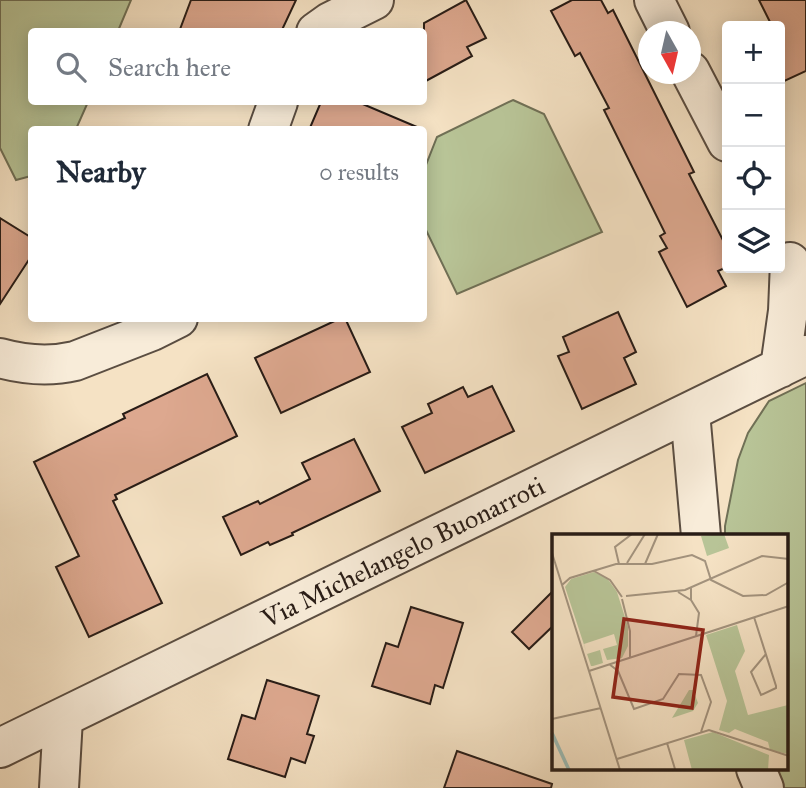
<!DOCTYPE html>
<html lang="en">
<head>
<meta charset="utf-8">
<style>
  body { margin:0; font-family:"IM FELL Great Primer",serif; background:#f2f2f3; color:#1f2937 }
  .controls { position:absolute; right:21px; top:21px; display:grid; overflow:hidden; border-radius:7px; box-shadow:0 4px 18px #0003 }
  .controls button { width:63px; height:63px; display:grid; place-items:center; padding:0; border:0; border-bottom:2px solid #e0e1e3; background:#fff; color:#1f2937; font:35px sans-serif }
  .compass { position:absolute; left:638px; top:21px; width:63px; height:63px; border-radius:50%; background:#fff; box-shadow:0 4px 18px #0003; rotate:172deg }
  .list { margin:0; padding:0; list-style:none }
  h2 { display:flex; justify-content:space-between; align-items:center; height:91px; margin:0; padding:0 28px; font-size:30px }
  h2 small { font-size:23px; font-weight:400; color:#747a83 }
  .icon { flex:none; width:38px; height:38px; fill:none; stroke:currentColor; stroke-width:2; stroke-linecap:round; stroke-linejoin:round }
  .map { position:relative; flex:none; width:806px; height:788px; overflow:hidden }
  .search { position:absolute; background:#fff; box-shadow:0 4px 18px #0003; left:28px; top:28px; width:399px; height:77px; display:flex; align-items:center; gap:18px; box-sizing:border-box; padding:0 24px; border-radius:7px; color:#747a83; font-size:26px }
  .panel { position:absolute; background:#fff; box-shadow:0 4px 18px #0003; left:28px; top:126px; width:399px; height:196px; border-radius:7px }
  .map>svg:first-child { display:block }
  .green { fill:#b8c497; stroke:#707056; stroke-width:2 }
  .building { fill:#dda88f; stroke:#281c16; stroke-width:2 }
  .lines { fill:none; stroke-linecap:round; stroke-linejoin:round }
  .minor-casing { stroke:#5b4e42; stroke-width:42 }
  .minor { stroke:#f8ecd9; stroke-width:38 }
  .labels { text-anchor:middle; stroke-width:5; stroke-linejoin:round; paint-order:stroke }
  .street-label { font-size:26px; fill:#281c16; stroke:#f8ecd9 }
  .inset-river { fill:none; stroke:#9cbdb7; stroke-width:3.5 }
  .inset-road { fill:none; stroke:#a3937e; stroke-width:2 }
  .view { fill:#8f2418; fill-opacity:0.15; stroke:#8f2418; stroke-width:3.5 }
  .inset-edge { fill:none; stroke:#281c16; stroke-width:3.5 }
</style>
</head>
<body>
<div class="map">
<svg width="806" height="788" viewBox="0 0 806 788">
  <rect width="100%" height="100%" fill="#f5e2c4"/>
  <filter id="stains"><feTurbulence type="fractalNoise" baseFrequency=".00286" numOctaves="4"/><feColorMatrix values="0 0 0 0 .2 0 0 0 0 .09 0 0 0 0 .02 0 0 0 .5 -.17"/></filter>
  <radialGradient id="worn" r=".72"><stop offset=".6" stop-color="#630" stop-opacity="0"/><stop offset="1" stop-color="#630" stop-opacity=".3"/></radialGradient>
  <!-- green -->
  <path class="green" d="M0,0H131L118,31L32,32V102H88L76,129L32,130L31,176L16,180L0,148Z
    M513,100L544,114L602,232L457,294L424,226V170L437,137Z
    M806,383V788H776L769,769H787V536H725V526L738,460L748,433L769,401Z"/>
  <!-- building -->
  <path class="building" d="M191,0H296L281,32H179Z
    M466,0L486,38L467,47L472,56L424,82V23Z
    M572,0H601L608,13L613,10L694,172L689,174L727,248V267L718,271L726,286L687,307L659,252L667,248L660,236L665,233L604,110L609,108L580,53L575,56L551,11Z
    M759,0H806V71L780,83V26H772Z
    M321,102H358L424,130H309Z
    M0,218L32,238V255L0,304Z
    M618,312L636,352L624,358L636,384L582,409L558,356L569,352L563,337Z
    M341,318H345L370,372L281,413L255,358Z
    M207,374L237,436L115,495L117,499L113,501L162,603L89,637L56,567L79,556L34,462L125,418L123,414Z
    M492,386L514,431L425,473L402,427L432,413L428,404L463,387L468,397Z
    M354,439L380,491L292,533L293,535L270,545L268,542L241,555L223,517L258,501L260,504L310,479L302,463Z
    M554,590V625L529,649L512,632Z
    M411,607L463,623L443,688L435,685L430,704L372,686L386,643L398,647Z
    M267,680L319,696L307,734L314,736L305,763L291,758L285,777L228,759L242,715L255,719Z
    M457,751L552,784L551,788H444Z"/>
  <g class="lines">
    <defs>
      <path id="minor" d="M654,0L670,32
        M316,32L330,22L374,0
        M690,71L727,142
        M268,130L278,102
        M0,358C25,365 49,367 75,361L152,331L178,318
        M780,368L788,311L790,262
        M690,412L701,536
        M0,748L806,355
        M756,769L764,788
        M59,788L63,718"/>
    </defs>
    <!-- minor casing -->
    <use href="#minor" class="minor-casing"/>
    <!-- minor -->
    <use href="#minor" class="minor"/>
  </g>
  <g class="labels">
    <!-- street labels -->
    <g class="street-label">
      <text transform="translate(403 552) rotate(-26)" y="9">Via Michelangelo Buonarroti</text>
    </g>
  </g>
  <!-- overview -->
  <g transform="translate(552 534)">
    <rect width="236" height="236" fill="#f5e2c4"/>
    <path d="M172,0L177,14L155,22L149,2ZM42,38L55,44L65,58L76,93V112L70,124L55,126L51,115L65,111L62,100L32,110L35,120L48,116L51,129L41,132H39L13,53L19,45ZM185,91L193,117L183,137L196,181L236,171V220L218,216L216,208L183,195L177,199L167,196L175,167L154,101ZM137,156H141L146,169L141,177L120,184ZM161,198L217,221L216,236H140L132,206Z" fill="#b8c497"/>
    <path class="inset-river" d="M0,199L17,236"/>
    <path class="inset-road" d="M0,19L68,236M75,29L93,0M67,30L63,13L80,0M93,30L106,0M42,37L58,46L70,63M10,51L18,44L64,30H100L140,21L153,27L159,46L191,62L214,61L237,48M126,58L139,66V54M74,62L133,56L210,22L237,25M70,65L78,97V124M139,66L147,79L144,102M202,83L224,152V154L209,161L199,138L214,120M57,130L66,137L82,175L111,165L127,140L149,141L159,168L149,198M37,137L237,72M0,185L49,174M115,209L123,235M65,225L157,196L237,222"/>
    <path class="view" d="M72,85L151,96L140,174L61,163Z"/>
    <rect width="236" height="236" class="inset-edge"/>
  </g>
  <rect width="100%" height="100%" filter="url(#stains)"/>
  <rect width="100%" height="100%" fill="url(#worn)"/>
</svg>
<div class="controls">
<button>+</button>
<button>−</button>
<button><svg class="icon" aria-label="locate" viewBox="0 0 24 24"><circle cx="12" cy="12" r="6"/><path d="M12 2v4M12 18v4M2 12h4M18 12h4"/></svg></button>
<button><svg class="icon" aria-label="layers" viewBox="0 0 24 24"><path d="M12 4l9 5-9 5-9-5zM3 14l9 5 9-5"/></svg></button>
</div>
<svg class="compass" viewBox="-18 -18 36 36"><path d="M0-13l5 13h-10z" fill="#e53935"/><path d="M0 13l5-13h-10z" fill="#747a83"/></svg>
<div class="search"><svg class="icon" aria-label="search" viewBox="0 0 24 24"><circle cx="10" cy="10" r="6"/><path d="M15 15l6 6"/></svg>Search here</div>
<section class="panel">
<h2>Nearby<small>0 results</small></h2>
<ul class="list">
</ul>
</section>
</div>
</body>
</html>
